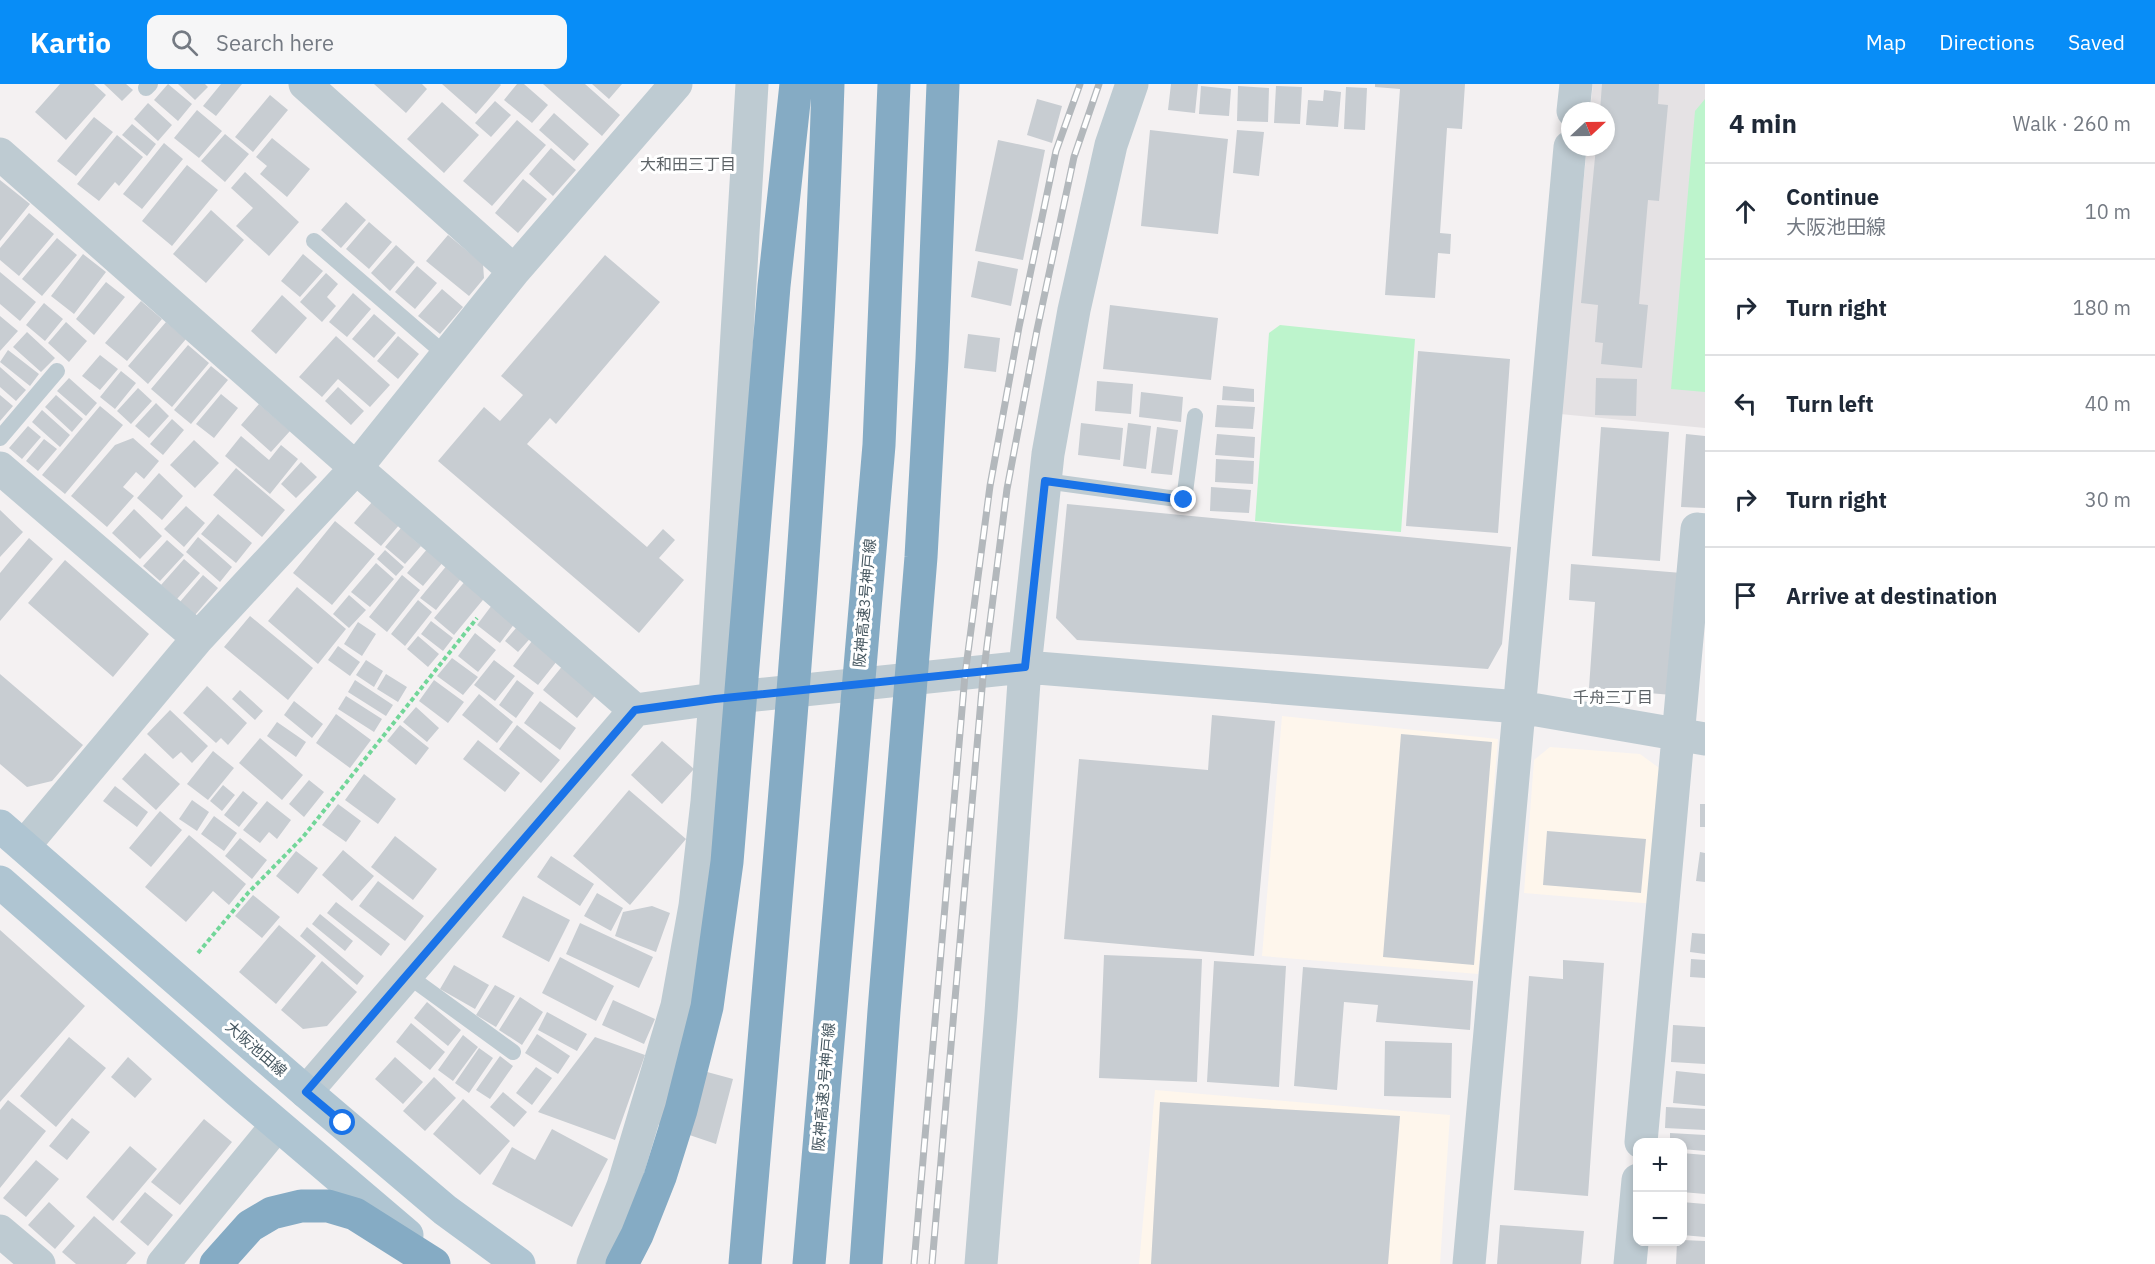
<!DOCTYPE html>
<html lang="en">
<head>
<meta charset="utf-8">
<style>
  body { margin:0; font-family:"IBM Plex Sans","Noto Sans JP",sans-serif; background:#f6f6f7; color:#1f2937 }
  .controls { position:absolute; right:18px; bottom:18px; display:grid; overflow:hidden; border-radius:12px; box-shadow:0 3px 9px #0003 }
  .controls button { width:54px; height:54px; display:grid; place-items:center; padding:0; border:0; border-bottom:2px solid #e0e1e3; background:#fff; color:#1f2937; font:30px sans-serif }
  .compass { position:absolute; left:1561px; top:18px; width:54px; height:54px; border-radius:50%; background:#fff; box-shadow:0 3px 9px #0003; rotate:68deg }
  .stop { position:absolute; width:18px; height:18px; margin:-14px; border:4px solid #1a73e8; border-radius:50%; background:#fff }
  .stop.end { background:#1a73e8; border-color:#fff; box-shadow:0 2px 6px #0008 }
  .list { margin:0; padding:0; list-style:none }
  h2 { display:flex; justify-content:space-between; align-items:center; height:78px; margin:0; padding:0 24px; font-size:26px }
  h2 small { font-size:20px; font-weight:400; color:#747a83 }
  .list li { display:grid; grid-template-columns:39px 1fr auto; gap:18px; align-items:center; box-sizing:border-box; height:96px; padding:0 24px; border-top:2px solid #e0e1e3 }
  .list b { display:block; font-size:22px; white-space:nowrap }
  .list p { margin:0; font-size:20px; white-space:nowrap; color:#747a83 }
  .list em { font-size:20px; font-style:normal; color:#747a83 }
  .icon { flex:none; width:33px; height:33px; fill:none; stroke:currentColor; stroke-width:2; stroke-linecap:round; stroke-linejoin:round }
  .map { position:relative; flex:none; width:1705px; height:1180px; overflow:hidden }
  header { display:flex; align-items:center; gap:36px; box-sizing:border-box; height:84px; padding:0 30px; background:#088df7; color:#fff }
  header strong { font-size:28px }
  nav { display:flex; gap:33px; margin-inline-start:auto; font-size:21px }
  .search { width:420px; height:54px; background:#f6f6f7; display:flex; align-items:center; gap:15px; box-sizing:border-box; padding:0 21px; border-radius:12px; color:#747a83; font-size:22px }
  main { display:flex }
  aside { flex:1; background:#fff }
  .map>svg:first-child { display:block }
  .commercial { fill:#fef6ec }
  .education { fill:#e5e2e4 }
  .green { fill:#bdf4cc }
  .building { fill:#c8cdd2 }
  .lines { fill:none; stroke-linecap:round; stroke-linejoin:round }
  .path { stroke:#72d699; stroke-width:4; stroke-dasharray:4.5 3; stroke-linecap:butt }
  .lane { stroke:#becbd2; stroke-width:16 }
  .street { stroke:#becbd2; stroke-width:33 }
  .primary { stroke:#afc5d2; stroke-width:33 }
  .highway { stroke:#85abc4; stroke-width:33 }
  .rail-casing { stroke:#b3b8bc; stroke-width:7 }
  .rail { stroke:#fff; stroke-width:4.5; stroke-dasharray:14; stroke-linecap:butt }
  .route { stroke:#1a73e8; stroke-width:8 }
  .labels { text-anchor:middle; stroke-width:6; stroke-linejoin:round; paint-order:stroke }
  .street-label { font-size:15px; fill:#475861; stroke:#fff }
  .neighbourhood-label { font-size:16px; fill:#5d6367; stroke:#fff }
</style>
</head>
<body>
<header>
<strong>Kartio</strong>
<div class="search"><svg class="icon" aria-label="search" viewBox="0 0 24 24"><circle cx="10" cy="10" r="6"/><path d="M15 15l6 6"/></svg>Search here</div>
<nav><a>Map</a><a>Directions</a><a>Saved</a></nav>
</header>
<main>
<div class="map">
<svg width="1705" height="1180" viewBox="0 0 1705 1180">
  <rect width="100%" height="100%" fill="#f4f1f2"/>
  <!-- commercial -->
  <path class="commercial" d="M1282,632L1498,655L1478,890L1262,872Z
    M1550,663L1640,670L1666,689L1655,820L1524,809L1534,676Z
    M1155,1006L1450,1031L1440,1180H1139Z"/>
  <!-- education -->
  <path class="education" d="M1593,0H1705V344L1560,330L1587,63H1606V27H1590Z"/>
  <!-- green -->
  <path class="green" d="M1705,15V308L1671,305L1695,27Z
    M1280,241L1415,255L1401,448L1255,437L1269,249Z"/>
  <!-- building -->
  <path class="building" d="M60,0H94L106,11L66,56L35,28Z
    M104,0H126L133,6L122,17Z
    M168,0L192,20L178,37L154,16Z
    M178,0H205L208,3L195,16Z
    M221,0H242L216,32L203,22Z
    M374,0H422L427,5L406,29Z
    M442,0H500L501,1L476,30Z
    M517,0H524L548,21L532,39L504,16Z
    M543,0H585L620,31L602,52Z
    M592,0H622L609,15Z
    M1171,0H1198L1195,29L1168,26Z
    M1375,0H1465L1462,45L1447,44L1440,149L1451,150L1450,170L1438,169L1435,214L1385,211L1400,5L1375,3Z
    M1602,0H1659L1658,20L1668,21L1659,117L1648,116L1639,220L1648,221L1642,284L1601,280L1603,259L1595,258L1598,221L1581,219L1596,63H1606V27H1600Z
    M1201,2L1231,5L1229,32L1199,30Z
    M1238,2L1269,4L1268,38L1237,37Z
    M1276,2L1302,3L1300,40L1274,39Z
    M1346,3L1367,4L1365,46L1344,45Z
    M1324,6L1341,8L1338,43L1306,41L1308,16L1323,17Z
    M270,11L288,26L253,68L235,53Z
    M1037,15L1062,22L1052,59L1027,51Z
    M495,17L511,31L491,53L475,39Z
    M442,18L479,51L444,89L407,55Z
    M148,19L172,41L158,57L134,35Z
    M197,26L222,47L199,74L174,54Z
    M554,29L589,60L574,77L539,46Z
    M94,33L113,48L76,92L57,77Z
    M517,36L546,61L492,122L463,97Z
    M132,40L156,60L147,72L122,51Z
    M1150,46L1228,55L1218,150L1141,142Z
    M1237,46L1264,48L1259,92L1233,89Z
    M225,50L249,70L225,98L201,77Z
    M117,51L143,73L119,102L115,98L99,117L77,100Z
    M272,54L310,85L287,113L260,90L267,82L256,73Z
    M998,56L1045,66L1023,176L975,167Z
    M164,59L183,75L142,125L123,110Z
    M551,64L576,86L553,112L529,90Z
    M187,81L218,106L172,162L142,137Z
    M245,88L299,138L269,172L236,142L253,124L231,104Z
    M523,95L547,115L518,149L495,129Z
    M0,96L30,120L0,157Z
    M346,118L366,136L341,164L321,146Z
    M211,126L244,156L206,199L173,170Z
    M29,129L54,150L19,192L0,176V164Z
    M369,138L392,158L369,185L346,165Z
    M448,151L483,180L484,194L469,212L426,177Z
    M57,154L77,171L42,212L22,195Z
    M396,161L415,178L390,207L371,189Z
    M83,170L106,188L74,230L51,212Z
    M303,170L323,187L300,213L281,197Z
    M605,171L660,218L556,340L550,334L527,360L647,463L663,445L675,456L659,474L684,496L639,549L438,377L484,323L500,337L523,311L501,292Z
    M978,177L1018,185L1011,222L971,213Z
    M417,182L437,199L415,225L395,208Z
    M0,188L36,218L20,237L0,220Z
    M326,189L338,200L327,213L336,222L322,238L300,218Z
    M106,198L125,213L94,251L76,235Z
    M442,205L463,223L440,250L418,232Z
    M353,209L371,225L347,253L329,238Z
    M282,211L307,234L276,270L251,247Z
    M141,217L162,235L127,277L105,259Z
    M44,219L63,235L45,257L26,241Z
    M1110,221L1218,234L1211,296L1103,285Z
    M374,230L396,249L374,274L352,255Z
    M0,232L18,247L0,267Z
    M66,238L87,257L69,278L48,259Z
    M166,238L186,255L148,300L128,282Z
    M27,248L55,274L41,288L13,263Z
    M968,250L1000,254L996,288L964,284Z
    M336,252L390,301L370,323L338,295L322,313L299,293Z
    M398,252L419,270L398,295L377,277Z
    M188,261L209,279L172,323L151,305Z
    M8,266L39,290L30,302L0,278Z
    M1418,267L1510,275L1498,449L1406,442Z
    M100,271L118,285L100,306L82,292Z
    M211,282L228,296L191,340L174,326Z
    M0,283L26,306L16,317L0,303Z
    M121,287L136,299L115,325L100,313Z
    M69,294L97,319L86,332L57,307Z
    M1596,294L1637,295L1636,332L1595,331Z
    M1097,297L1133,300L1131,330L1095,327Z
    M1223,302L1254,305V318L1222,316Z
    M338,303L364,327L351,341L325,317Z
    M138,304L152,317L131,340L117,327Z
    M1141,308L1183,313L1181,338L1139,333Z
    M221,310L238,324L214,354L196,340Z
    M0,311L13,322L0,337Z
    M56,311L83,335L72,348L45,323Z
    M156,319L169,332L149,354L135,342Z
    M259,320L290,347L271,368L241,341Z
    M1217,321L1255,323L1253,345L1215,343Z
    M100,322L123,341L65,410L42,391Z
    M42,326L70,351L60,363L32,338Z
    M172,335L184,346L163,371L150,360Z
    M1081,339L1123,344L1120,376L1078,371Z
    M1128,339L1151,342L1146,385L1123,382Z
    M28,342L41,353L22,375L9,364Z
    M1157,343L1178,346L1172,391L1151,389Z
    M1601,343L1669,348L1660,477L1592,472Z
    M1217,350L1255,353L1254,374L1215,371Z
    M1686,350L1705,352V424L1681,423Z
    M241,352L269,376L281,361L298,375L270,410L225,372Z
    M133,354L159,377L144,395L136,388L123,403L134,412L107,443L71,412L115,361Z
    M44,355L57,365L38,387L26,377Z
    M194,356L219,379L195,404L170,381Z
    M1216,375L1254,377L1253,400L1215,398Z
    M301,378L317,393L296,414L281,400Z
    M236,384L285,426L262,453L213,411Z
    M159,389L183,412L162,436L137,414Z
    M1211,403L1251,406L1249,429L1210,427Z
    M373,417L400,440L381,462L354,439Z
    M1067,420L1511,463L1502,560L1488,585L1077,556L1056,534Z
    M186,422L205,439L184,463L164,445Z
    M134,425L162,452L140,475L112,449Z
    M0,426L23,448L0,473Z
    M218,430L252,459L236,479L201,450Z
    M335,437L375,470L332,521L293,489Z
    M401,444L421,462L405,480L385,463Z
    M198,453L232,483L220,498L186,468Z
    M29,454L53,475L0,537V489Z
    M167,456L184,471L160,497L143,482Z
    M428,464L444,477L423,502L407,489Z
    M385,466L404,483L396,492L377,475Z
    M184,475L200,489L177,515L161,501Z
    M65,476L149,550L113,593L28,519Z
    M376,479L394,495L370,523L351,508Z
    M448,480L463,492L436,526L420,514Z
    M1571,480L1682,489L1672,611L1589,604L1595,518L1569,516Z
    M203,491L218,504L195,531L179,519Z
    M402,491L420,506L387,548L369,533Z
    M467,495L487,511L454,551L434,534Z
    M297,503L346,545L318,580L268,537Z
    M349,511L366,526L349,544L333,530Z
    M418,516L432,528L405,562L391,550Z
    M492,521L515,539L500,559L477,541Z
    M250,532L313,584L288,616L224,563Z
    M431,537L453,554L443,567L421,550Z
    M522,537L535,549L518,568L505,557Z
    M358,538L376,550L362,572L344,560Z
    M475,549L496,566L478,588L458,572Z
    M418,552L439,570L428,583L407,565Z
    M532,557L557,577L538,601L513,582Z
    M338,562L360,578L350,592L328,576Z
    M452,574L478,593L463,611L437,592Z
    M366,576L383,587L374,603L356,591Z
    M494,576L515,592L495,617L474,601Z
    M564,580L598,608L577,634L543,606Z
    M0,590L83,661L52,697L27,703L0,680Z
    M386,590L407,603L398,618L377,605Z
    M355,596L393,621L386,632L348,608Z
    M434,596L464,618L448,639L419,617Z
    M517,596L534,609L516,634L499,621Z
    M207,602L247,639L228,661L221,654L216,659L183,629Z
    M240,606L263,627L255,636L232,615Z
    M479,610L513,638L497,659L462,631Z
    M346,612L382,635L374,648L338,625Z
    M294,617L323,640L312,654L284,631Z
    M540,617L576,644L560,666L524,639Z
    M416,623L439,644L427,658L403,638Z
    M170,626L208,662L192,679L181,668L173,675L147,650Z
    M336,630L371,656L350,684L316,659Z
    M1212,631L1275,637L1254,872L1064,855L1079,675L1208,686Z
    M277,638L306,658L296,673L267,652Z
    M400,641L429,664L416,681L387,657Z
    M517,641L560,676L541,699L499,665Z
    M1401,650L1492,658L1474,881L1383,873Z
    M260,654L303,691L282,716L239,679Z
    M478,656L520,689L505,708L463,675Z
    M662,657L694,685L662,720L631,691Z
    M213,667L234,684L208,716L187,700Z
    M145,669L180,700L156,726L122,695Z
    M364,690L396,715L378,740L345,716Z
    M309,696L324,708L304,733L289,720Z
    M223,701L235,711L222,727L210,717Z
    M115,702L148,728L137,743L103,717Z
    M629,706L686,755L630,821L573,772Z
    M243,707L258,719L239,743L224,731Z
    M192,716L209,728L197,747L179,735Z
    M267,717L291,736L277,755L269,748L260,759L243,746Z
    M338,720L361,737L346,758L322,741Z
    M1700,720H1705V743H1700Z
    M160,727L182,746L151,783L129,764Z
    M214,732L237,749L224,767L201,750Z
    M1547,747L1646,755L1641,809L1543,801Z
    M189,751L246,800L229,821L213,807L186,838L145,803Z
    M395,752L437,785L413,816L371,783Z
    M240,754L267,776L252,795L225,772Z
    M343,766L374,792L352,817L322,791Z
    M296,767L318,784L298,810L276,792Z
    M1700,768L1705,769V798L1696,797Z
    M551,772L594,800L580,822L537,793Z
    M378,797L424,832L405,857L359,822Z
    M597,809L623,824L611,847L584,832Z
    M253,811L280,833L262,854L235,832Z
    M523,812L570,836L549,878L502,853Z
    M336,818L390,860L381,872L327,829Z
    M652,822L670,829L656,868L615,852L623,828Z
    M320,830L353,857L345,867L312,840Z
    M580,839L653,873L639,904L566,870Z
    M279,841L316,872L276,920L239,888Z
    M307,843L364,892L357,901L300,852Z
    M0,846L85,922L0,1018Z
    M1692,849L1705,850V870L1690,868Z
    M1104,871L1202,875L1197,998L1099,994Z
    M560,873L614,902L596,937L542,909Z
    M1691,875L1705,876V894L1690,893Z
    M1563,876L1604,879L1588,1112L1514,1106L1529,892L1563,895Z
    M322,877L357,908L327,942L303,945L281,926Z
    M1214,877L1286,882L1279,1003L1207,998Z
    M454,881L489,901L475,925L440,905Z
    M1303,883L1473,897L1470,946L1376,938L1378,921L1344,918L1337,1006L1294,1002Z
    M495,901L515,912L496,943L476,931Z
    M520,913L543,928L522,961L499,946Z
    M613,916L655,935L644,960L602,941Z
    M427,918L461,946L448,962L414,934Z
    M547,928L587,950L577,967L538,946Z
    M411,939L445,968L430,986L396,958Z
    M1673,941L1705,943V980L1671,978Z
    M537,950L570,972L558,990L525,969Z
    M463,951L478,963L453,997L438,986Z
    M69,953L106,984L56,1043L20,1012Z
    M595,953L645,971L615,1056L538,1028Z
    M1385,957L1452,959L1451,1014L1384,1012Z
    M479,964L493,974L469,1009L455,999Z
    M500,972L513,982L490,1015L476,1006Z
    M128,973L152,995L135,1014L111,993Z
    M395,973L423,998L403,1020L375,995Z
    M674,979L733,995L716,1060L657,1040Z
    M536,983L552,994L532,1021L516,1009Z
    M1676,987L1705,990V1022L1673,1019Z
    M434,993L456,1014L425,1047L403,1027Z
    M503,1008L527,1028L514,1043L490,1023Z
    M463,1015L510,1057L480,1091L433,1050Z
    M8,1016L46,1047L0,1104V1026Z
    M1160,1018L1400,1032L1388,1180H1151Z
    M1666,1023L1705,1025V1046L1665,1044Z
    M72,1034L90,1048L67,1076L49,1062Z
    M204,1035L232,1058L180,1121L151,1098Z
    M552,1045L608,1075L572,1143L492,1100L512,1063L535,1076Z
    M1670,1049L1705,1051V1067L1682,1065V1058H1670Z
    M130,1062L157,1085L113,1137L86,1113Z
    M1682,1069L1705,1071V1110L1682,1108Z
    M36,1076L59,1095L26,1133L3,1114Z
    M145,1108L173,1131L148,1162L120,1138Z
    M49,1118L75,1142L55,1165L28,1141Z
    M1682,1118L1705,1120V1153L1682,1151Z
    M94,1132L136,1169L126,1180H76L62,1168Z
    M1500,1141L1584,1147L1581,1180H1497Z
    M1682,1156L1705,1157V1180H1676L1677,1158H1682Z"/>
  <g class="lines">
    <!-- path -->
    <path class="path" d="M198,869L248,809L303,753L477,534"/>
    <!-- lane -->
    <path class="lane" d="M146,4L150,0
      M314,157L446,271
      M0,354L57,287
      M1045,397L1184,416L1195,332
      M407,891L513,968"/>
    <!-- street -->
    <path class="street" d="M305,0L514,187
      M1573,27L1576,0
      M0,70L356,384L635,626
      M0,384L198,554
      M24,762L198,554L356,384L514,187L676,0
      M306,1008L635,626L707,616L1025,583L1519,623L1705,655
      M1641,1058L1697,445L1705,446
      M0,1147L39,1180
      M163,1180L277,1041
      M593,1180L623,1102L677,922L695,822L707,718L715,615L752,0
      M981,1180L1001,929L1025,583L1048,370L1074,226L1111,61L1132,0
      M1469,1180L1570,63
      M1630,1180L1638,1096"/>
    <!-- primary -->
    <path class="primary" d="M0,742L306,1008L445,1126L519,1180
      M0,798L238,1007L407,1151"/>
    <!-- highway -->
    <path class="highway" d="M216,1180L250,1142L272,1129L301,1122H328L355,1130L434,1180
      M622,1180L637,1151L660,1093L681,1026L707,923L727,778L774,202L796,0
      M745,1180C778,787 816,394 828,0
      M809,1180L879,361L894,0
      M866,1180L884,927L921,473L932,275L943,0"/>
    <defs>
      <path id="rail" d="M914,1180L965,591L990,402L1019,243L1056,67L1080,0
        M932,1180L983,593L1007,405L1037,246L1074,73L1099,0"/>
    </defs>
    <!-- rail casing -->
    <use href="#rail" class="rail-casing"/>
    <!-- rail -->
    <use href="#rail" class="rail"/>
  </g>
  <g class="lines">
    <!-- route -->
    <path class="route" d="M343,1039L306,1008L635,626L715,615L1025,583L1045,397L1184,416"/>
  </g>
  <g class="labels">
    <!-- street labels -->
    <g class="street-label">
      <text transform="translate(865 519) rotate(-85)" y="5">阪神高速3号神戸線</text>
      <text transform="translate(256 965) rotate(41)" y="5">大阪池田線</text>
      <text transform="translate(824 1003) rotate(-85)" y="5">阪神高速3号神戸線</text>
    </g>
    <!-- neighbourhood labels -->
    <g class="neighbourhood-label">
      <text x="688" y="86">大和田三丁目</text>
      <text x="1613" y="619">千舟三丁目</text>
    </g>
  </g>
</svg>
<div class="controls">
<button>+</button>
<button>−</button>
</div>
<svg class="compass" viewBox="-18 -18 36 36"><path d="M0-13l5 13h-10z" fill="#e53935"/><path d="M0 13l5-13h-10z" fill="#747a83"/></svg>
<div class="stop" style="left:343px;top:1039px"></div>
<div class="stop end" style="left:1184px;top:416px"></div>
</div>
<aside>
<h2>4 min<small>Walk · 260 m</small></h2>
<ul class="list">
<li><svg class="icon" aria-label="ahead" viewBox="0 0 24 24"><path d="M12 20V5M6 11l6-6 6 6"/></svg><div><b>Continue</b><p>大阪池田線</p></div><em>10 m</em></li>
<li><svg class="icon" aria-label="right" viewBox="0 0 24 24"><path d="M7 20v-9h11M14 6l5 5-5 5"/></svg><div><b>Turn right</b></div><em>180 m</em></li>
<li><svg class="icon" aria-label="left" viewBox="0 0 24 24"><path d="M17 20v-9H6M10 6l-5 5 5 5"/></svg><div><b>Turn left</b></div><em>40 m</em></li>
<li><svg class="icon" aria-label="right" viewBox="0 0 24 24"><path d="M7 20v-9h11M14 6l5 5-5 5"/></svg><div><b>Turn right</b></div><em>30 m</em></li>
<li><svg class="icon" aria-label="arrive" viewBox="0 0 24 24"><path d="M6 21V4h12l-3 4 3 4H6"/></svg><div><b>Arrive at destination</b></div></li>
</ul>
</aside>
</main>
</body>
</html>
